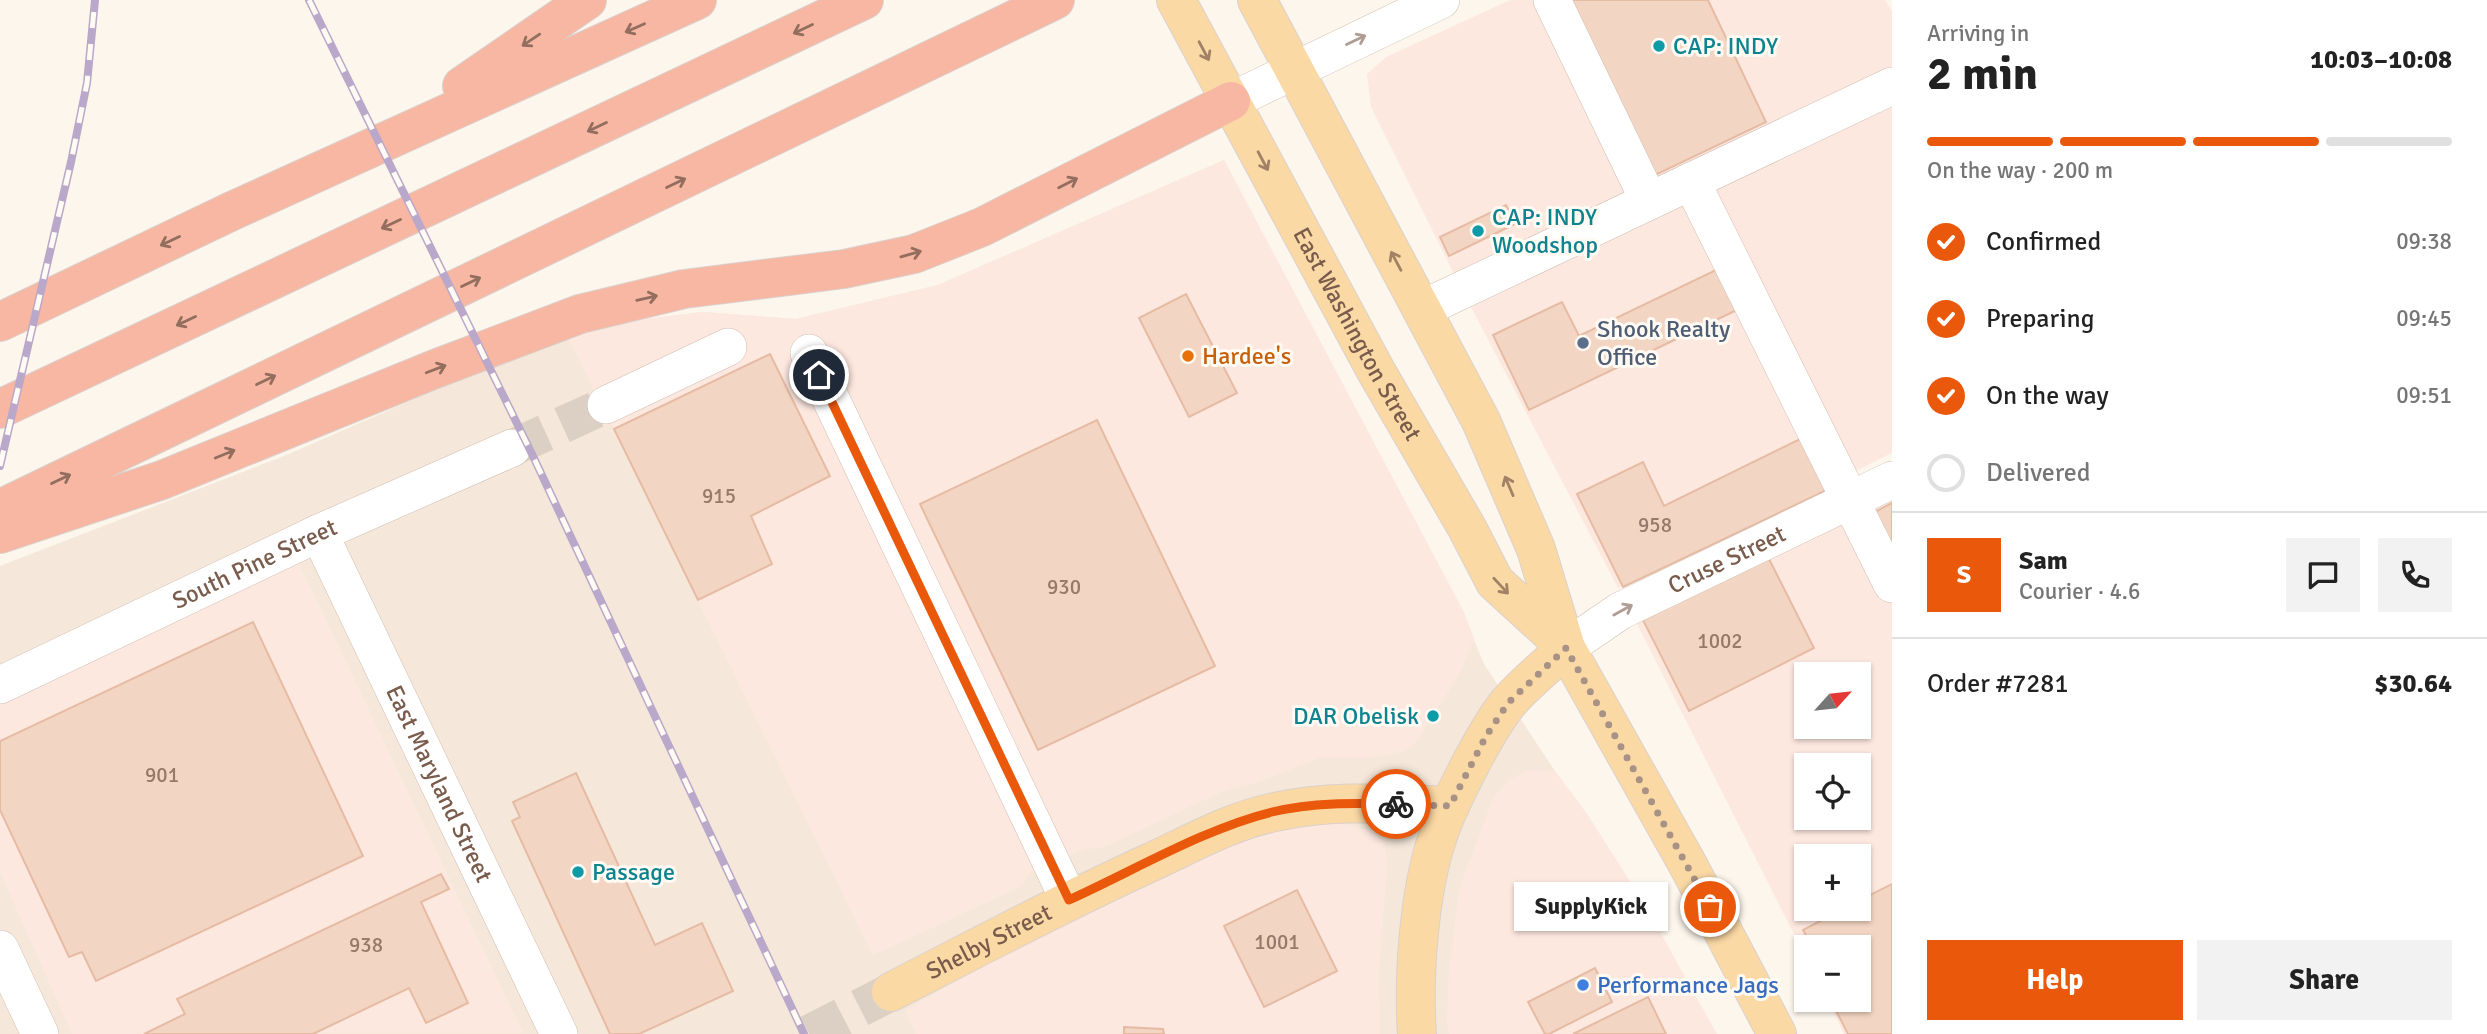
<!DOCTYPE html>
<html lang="en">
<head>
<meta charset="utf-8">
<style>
  :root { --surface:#fff; --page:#f2f2f2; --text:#222; --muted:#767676; --line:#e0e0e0; --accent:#ea580c }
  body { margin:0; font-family:Signika,sans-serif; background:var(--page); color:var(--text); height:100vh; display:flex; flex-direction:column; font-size:26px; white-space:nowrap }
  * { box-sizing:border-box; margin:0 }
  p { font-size:23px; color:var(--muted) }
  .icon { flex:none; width:38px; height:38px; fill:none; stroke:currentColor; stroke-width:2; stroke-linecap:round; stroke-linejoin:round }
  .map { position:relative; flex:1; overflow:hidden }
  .side { display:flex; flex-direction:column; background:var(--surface); width:595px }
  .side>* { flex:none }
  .needle { width:46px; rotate:63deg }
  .controls { position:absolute; left:1794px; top:662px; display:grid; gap:14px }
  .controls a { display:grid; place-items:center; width:77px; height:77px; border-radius:0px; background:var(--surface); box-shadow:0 2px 5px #0004; font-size:35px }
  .pin { position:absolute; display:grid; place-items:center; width:60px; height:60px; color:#fff; margin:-30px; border:4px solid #fff; border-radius:50%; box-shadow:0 2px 7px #0007 }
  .courier { position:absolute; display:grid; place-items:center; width:70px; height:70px; margin:-35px; border:5px solid #ea580c; border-radius:50%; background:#fff; color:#222; box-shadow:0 2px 9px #0007 }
  .bubble { position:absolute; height:49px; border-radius:0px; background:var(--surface); box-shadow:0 2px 5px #0004; font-size:23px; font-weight:800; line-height:49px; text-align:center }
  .overview em { font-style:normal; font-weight:800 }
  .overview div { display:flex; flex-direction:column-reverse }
  .overview { display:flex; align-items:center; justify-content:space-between; height:119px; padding:0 35px }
  h1 { font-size:46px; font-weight:800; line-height:52px }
  .bar { display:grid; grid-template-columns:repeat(4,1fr); gap:10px 7px; align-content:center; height:84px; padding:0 35px }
  .bar i { height:9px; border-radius:5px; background:var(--line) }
  .bar .selected { background:var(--accent) }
  .bar p { grid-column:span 4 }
  .line { display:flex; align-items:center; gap:18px; padding:0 35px; border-top:2px solid var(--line) }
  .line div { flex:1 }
  .round { display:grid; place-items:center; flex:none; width:74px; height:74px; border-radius:0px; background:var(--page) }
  ol { padding:0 35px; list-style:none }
  li { display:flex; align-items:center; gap:21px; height:77px }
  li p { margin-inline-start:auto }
  li .icon { padding:7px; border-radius:50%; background:var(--accent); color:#fff; stroke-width:4 }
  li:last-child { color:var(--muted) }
  li i { width:38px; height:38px; border:4px solid var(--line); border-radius:50% }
  .primary-button { display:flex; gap:14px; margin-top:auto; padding:14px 35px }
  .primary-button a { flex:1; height:80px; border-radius:0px; background:var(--accent); color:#fff; font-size:28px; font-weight:800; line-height:80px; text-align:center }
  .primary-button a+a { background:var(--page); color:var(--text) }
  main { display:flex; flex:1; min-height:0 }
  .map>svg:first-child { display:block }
  .residential { fill:#f5e8da }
  .commercial { fill:#fde8e0; fill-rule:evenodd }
  .building { fill:#f3d5c3; stroke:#e6bba3; stroke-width:2 }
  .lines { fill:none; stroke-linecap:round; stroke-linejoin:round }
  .minor-tunnel { stroke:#dcd0c4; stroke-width:37; stroke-dasharray:37 18; stroke-linecap:butt }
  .major-tunnel { stroke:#dcd0c4; stroke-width:38; stroke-dasharray:38 19; stroke-linecap:butt }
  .minor-casing { stroke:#d1beb0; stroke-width:38 }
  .major-casing { stroke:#dad1cd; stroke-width:40 }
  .highway-casing { stroke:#dad1cd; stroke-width:40 }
  .minor { stroke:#fff; stroke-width:37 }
  .major { stroke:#fbd9a5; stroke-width:38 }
  .highway { stroke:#f7b7a3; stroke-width:38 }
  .rail-casing { stroke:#b9a8c9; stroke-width:8 }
  .rail { stroke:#fffaf3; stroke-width:5; stroke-dasharray:16; stroke-linecap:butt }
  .oneway { stroke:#936e5e }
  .oneway2 { stroke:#af9d94 }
  .oneway3 { stroke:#a18267 }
  .done { stroke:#a89285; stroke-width:7; stroke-dasharray:0 12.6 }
  .route { stroke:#ea580c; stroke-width:9 }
  .culture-dot { fill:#0f9aa8; stroke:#fffaf3; stroke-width:2.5 }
  .service-dot { fill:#5c6f8a; stroke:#fffaf3; stroke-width:2.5 }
  .food-dot { fill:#e8710a; stroke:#fffaf3; stroke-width:2.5 }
  .shop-dot { fill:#3f7fe0; stroke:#fffaf3; stroke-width:2.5 }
  .labels { text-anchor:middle; stroke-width:6; stroke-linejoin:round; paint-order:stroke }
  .number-label { font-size:21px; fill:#987a6a }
  .culture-label { font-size:24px; fill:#0d838f; stroke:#fffaf3; text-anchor:start }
  .service-label { font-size:24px; fill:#4e5e75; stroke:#fffaf3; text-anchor:start }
  .street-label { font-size:24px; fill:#7a5c4d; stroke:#fffaf3 }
  .food-label { font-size:24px; fill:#c56008; stroke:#fffaf3; text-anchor:start }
  .shop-label { font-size:24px; fill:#366cbe; stroke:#fffaf3; text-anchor:start }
</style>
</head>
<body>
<main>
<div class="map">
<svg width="1892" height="1034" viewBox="0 0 1892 1034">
  <rect width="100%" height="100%" fill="#fdf6ec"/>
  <path class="residential" d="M1224,160L1458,602L1484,664L1555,771L1587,814L1645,905L1716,1034H0V566L284,456L579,327L703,312L796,319L938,285Z"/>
  <path class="commercial" d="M1510,0H1885L1892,11V453L1618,588L1462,290L1371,107L1367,74L1386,57Z
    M1224,160L1464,612L1474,638L1461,671L1419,738L1406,751L1367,758H1319L1264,780L1221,792L1102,848L1085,849L1031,872L1020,887L873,955L566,333L579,327L703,312L796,319L938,285Z
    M1892,497V1034H1844L1827,999H1858V947H1806V958L1634,618ZM1806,674H1858V726H1806ZM1806,765H1858V817H1806ZM1806,856H1858V908H1806Z
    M298,561L523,1033L72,1034L0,872V699Z
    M1531,770L1555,771L1587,814L1645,905L1717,1034H1449L1447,1022L1449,969L1459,890L1493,798L1510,779Z
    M1336,822L1369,831L1384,841L1387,866L1379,972L1380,1034H916L905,1011L1051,927L1179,865L1284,825Z"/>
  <path class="building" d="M1567,0H1708L1766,122L1651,177Z
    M1506,205L1515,224L1449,256L1440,237Z
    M1718,269L1741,308L1529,410L1493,335L1562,302L1579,336Z
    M1186,294L1237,393L1189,417L1139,318Z
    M770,354L830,476L751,516L772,564L698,600L614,429Z
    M1097,420L1215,666L1038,750L920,504Z
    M1804,437L1831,488L1623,587L1577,494L1643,462L1664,506Z
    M1892,503V561L1869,515Z
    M1768,557L1814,648L1689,711L1643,620Z
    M253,622L363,856L96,981L82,952L69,957L0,810V741Z
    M576,773L655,945L702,923L733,991L639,1034H610L512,821L520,817L513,802Z
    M441,874L449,889L421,902L468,1003L426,1023L409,988L313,1034H144L185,1014L177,999Z
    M1892,884V1034H1848L1830,999H1858V947H1812L1803,930L1845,908H1858V901Z
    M1297,890L1337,971L1264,1007L1224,926Z
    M1595,968L1612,1002L1549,1034H1545L1528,1002Z
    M1648,997L1666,1034H1573Z
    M1124,1027L1163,1029L1164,1034H1124Z"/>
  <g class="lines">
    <path class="minor-tunnel" d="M512,448L606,405"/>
    <path class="major-tunnel" d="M809,1034L891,992"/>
    <g class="minor-casing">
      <g id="minor">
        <path d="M1552,0L1649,201"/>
        <path d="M1231,101L1441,0"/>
        <path d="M1691,181L1892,584"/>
        <path d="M1422,309L1892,86"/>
        <path d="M809,353L1069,900"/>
        <path d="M606,405L728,347"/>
        <path id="s1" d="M319,533L559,1034"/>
        <path id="s2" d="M1566,648L1620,611L1892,480"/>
        <path id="s3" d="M0,685L319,533L512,448"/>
        <path d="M0,949L40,1034"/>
      </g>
    </g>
    <g class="major-casing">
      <g id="major">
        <path id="s4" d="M1176,0L1376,371L1467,528L1495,582L1565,646"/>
        <path d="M1257,0L1481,421L1536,549L1566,648L1688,865L1777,1034"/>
        <path id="s5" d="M891,992C976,948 1060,904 1147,864C1189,845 1230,821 1275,812C1333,799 1391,804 1450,806"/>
        <path d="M1417,1034C1413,977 1419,893 1437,839C1445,812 1459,787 1472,761C1483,741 1494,720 1508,703C1525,683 1547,666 1566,648"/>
      </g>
    </g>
    <g class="highway-casing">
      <path id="highway" d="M462,86L587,0
        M0,322L232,211L697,0
        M0,409L864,0
        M0,509L1055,0
        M0,534L162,480L435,369L580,314L684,289L844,269L914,254L982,227L1231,101"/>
    </g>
    <use href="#minor" class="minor"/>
    <use href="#major" class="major"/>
    <use href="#highway" class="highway"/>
    <g class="rail-casing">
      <path id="rail" d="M309,0L532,454L804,1034
        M0,466L71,162L87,83L95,0"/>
    </g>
    <use href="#rail" class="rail"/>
  </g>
  <defs><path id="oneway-shaft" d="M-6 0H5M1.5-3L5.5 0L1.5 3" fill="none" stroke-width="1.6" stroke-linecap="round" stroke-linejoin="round" transform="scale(1.75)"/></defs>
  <g class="oneway">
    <use href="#oneway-shaft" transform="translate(635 28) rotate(156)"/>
    <use href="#oneway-shaft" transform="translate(803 29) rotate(155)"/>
    <use href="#oneway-shaft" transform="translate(531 40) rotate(146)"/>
    <use href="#oneway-shaft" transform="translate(597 127) rotate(155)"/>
    <use href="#oneway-shaft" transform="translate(676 183) rotate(-26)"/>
    <use href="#oneway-shaft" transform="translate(1068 183) rotate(-27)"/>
    <use href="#oneway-shaft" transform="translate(391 224) rotate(155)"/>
    <use href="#oneway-shaft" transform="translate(170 241) rotate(155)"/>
    <use href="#oneway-shaft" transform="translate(911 254) rotate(-16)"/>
    <use href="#oneway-shaft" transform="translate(471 282) rotate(-26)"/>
    <use href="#oneway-shaft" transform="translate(647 298) rotate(-13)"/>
    <use href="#oneway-shaft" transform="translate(186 321) rotate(155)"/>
    <use href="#oneway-shaft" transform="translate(436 369) rotate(-21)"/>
    <use href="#oneway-shaft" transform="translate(266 380) rotate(-26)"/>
    <use href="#oneway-shaft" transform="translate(225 454) rotate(-22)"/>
    <use href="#oneway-shaft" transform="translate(61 479) rotate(-26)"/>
  </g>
  <g class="oneway2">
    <use href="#oneway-shaft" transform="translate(1356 40) rotate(-25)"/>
    <use href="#oneway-shaft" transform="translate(1623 610) rotate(-29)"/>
  </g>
  <g class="oneway3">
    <use href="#oneway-shaft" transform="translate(1204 51) rotate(62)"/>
    <use href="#oneway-shaft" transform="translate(1263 161) rotate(62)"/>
    <use href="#oneway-shaft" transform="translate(1396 261) rotate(-118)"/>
    <use href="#oneway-shaft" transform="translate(1509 486) rotate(-113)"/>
    <use href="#oneway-shaft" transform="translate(1501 586) rotate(47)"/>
  </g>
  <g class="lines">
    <path class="done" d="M1396,804L1450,806L1486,736L1508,703L1566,648L1710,907"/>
    <path class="route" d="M819,375L1069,900C1133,871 1206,828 1272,812C1313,802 1354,803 1396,804"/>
  </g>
  <g class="culture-dot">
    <circle cx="1659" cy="46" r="7"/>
    <circle cx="1478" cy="231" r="7"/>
    <circle cx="1433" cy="716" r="7"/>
    <circle cx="578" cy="872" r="7"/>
  </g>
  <circle class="service-dot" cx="1583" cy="343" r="7"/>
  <circle class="food-dot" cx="1188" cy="356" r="7"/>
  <circle class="shop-dot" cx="1583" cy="985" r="7"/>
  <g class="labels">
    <g class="number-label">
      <text x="719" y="503">915</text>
      <text x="1655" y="532">958</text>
      <text x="1064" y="594">930</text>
      <text x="1720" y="648">1002</text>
      <text x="162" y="782">901</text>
      <text x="1277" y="949">1001</text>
      <text x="366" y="952">938</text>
    </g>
    <g class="culture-label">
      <text x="1673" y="54">CAP: INDY</text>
      <text x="1492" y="225">CAP: INDY<tspan x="1492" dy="28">Woodshop</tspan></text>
      <text x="1419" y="724" text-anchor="end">DAR Obelisk</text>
      <text x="592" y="880">Passage</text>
    </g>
    <g class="service-label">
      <text x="1597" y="337">Shook Realty<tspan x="1597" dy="28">Office</tspan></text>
    </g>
    <g class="street-label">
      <text dy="8" stroke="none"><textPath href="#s4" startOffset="380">East Washington Street</textPath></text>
      <text dy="8" stroke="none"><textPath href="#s2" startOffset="184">Cruse Street</textPath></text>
      <text dy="8" stroke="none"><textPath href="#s3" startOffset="282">South Pine Street</textPath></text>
      <text dy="8" stroke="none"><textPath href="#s1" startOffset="278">East Maryland Street</textPath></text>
      <text dy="8" stroke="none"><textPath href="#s5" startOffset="110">Shelby Street</textPath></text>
    </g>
    <g class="food-label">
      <text x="1202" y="364">Hardee's</text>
    </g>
    <g class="shop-label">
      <text x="1597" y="993">Performance Jags</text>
    </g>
  </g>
</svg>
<div class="controls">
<a><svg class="needle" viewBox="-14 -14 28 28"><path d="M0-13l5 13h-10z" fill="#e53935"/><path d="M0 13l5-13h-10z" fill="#767676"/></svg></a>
<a><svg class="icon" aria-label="locate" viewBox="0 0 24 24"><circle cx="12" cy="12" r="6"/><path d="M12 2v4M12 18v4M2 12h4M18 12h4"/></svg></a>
<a>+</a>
<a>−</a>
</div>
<div class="pin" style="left:1710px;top:907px;background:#ea580c"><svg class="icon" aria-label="bag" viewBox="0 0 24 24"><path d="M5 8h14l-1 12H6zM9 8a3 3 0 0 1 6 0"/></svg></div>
<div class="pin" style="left:819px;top:375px;background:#1f2937"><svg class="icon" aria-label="home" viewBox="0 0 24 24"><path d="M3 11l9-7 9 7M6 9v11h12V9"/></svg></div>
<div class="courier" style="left:1396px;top:804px"><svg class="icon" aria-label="bike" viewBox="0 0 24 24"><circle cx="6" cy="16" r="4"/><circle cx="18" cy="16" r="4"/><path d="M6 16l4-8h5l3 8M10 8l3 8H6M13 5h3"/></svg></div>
<div class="bubble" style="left:1514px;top:882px;width:154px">SupplyKick</div>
</div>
<section class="side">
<div class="overview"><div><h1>2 min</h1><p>Arriving in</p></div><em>10:03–10:08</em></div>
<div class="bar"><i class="selected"></i><i class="selected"></i><i class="selected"></i><i></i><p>On the way · 200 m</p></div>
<ol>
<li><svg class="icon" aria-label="check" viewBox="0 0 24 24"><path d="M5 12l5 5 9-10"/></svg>Confirmed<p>09:38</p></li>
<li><svg class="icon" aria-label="check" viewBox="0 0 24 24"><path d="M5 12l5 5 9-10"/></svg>Preparing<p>09:45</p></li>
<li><svg class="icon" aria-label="check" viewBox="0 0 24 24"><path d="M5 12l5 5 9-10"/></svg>On the way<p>09:51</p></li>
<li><i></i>Delivered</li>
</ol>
<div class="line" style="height:126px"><b class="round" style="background:var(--accent);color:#fff">S</b><div><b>Sam</b><p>Courier · 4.6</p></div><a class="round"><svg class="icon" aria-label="chat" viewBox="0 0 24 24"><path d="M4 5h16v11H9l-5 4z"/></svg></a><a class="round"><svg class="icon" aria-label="phone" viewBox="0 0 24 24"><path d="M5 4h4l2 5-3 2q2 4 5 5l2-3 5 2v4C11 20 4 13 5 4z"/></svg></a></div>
<div class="line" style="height:91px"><div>Order #7281</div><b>$30.64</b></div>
<div class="primary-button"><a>Help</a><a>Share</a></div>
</section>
</main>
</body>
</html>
